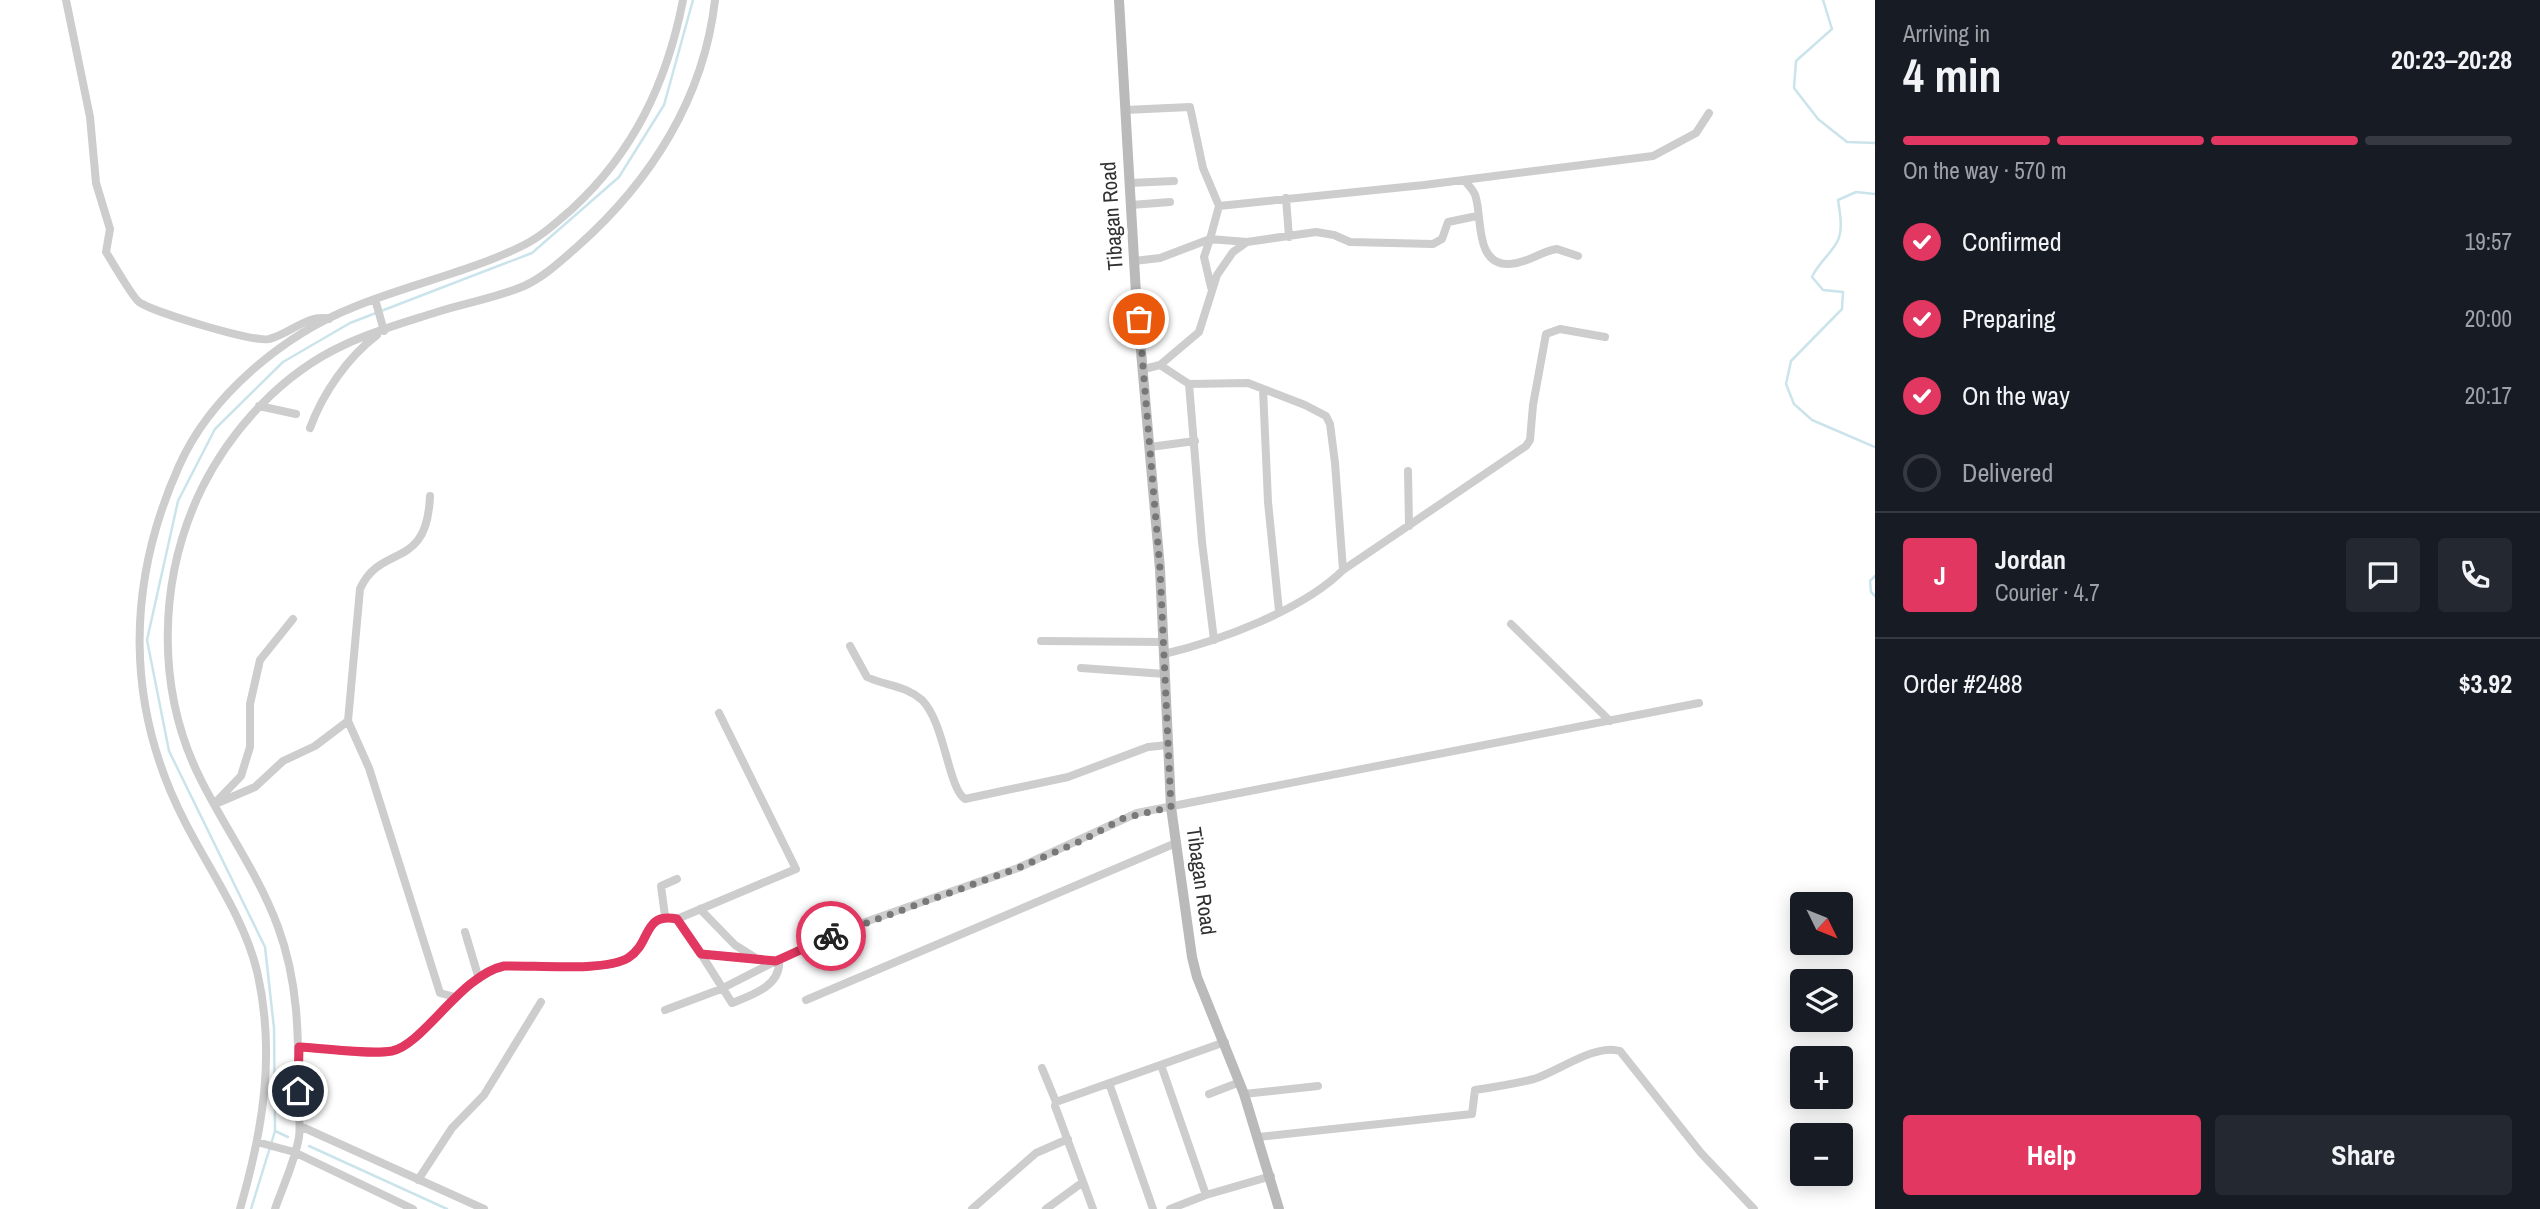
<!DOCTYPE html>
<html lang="en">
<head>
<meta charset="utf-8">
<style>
  :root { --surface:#171b24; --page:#242831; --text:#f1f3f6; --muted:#9ea1a6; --line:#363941; --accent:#e13760 }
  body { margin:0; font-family:"Archivo Narrow",sans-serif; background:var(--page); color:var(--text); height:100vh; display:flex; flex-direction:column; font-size:26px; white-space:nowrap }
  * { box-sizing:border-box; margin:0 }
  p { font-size:23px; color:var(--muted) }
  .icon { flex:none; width:38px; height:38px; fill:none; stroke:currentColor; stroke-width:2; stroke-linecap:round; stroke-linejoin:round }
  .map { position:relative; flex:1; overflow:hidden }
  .side { display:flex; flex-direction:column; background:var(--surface); width:665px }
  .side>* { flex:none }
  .needle { width:46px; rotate:133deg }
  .controls { position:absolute; left:1790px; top:892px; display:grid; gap:14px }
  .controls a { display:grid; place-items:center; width:63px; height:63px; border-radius:7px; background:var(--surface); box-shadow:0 4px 18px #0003; font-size:35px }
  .pin { position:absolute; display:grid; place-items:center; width:60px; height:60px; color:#fff; margin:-30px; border:4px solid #fff; border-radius:50%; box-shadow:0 2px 7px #0007 }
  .courier { position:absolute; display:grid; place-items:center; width:70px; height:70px; margin:-35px; border:5px solid #e13760; border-radius:50%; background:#fff; color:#222; box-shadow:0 2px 9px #0007 }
  .head em { font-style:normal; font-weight:700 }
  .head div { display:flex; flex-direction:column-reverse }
  .head { display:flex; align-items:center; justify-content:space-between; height:119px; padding:0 28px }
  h1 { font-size:46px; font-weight:700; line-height:52px }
  .bar { display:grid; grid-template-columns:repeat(4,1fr); gap:10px 7px; align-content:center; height:84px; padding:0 28px }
  .bar i { height:9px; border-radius:5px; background:var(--line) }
  .bar .on { background:var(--accent) }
  .bar p { grid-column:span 4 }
  .line { display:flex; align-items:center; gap:18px; padding:0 28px; border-top:2px solid var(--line) }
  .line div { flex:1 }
  .round { display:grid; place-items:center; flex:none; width:74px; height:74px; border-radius:7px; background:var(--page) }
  ol { padding:0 28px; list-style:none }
  li { display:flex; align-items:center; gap:21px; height:77px }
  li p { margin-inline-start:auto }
  li .icon { padding:7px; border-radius:50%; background:var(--accent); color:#fff; stroke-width:4 }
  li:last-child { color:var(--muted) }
  li i { width:38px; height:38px; border:4px solid var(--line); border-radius:50% }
  .button { display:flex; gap:14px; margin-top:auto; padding:14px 28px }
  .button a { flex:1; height:80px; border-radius:7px; background:var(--accent); color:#fff; font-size:28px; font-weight:700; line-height:80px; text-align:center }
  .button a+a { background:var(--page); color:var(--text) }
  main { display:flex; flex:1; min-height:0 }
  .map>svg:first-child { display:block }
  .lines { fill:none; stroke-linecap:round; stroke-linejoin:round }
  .stream { stroke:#cbe4eb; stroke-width:2.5 }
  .street { stroke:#cdcdcd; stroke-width:8 }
  .secondary { stroke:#bababa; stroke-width:10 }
  .done { stroke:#787878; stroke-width:7; stroke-dasharray:0 12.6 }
  .route { stroke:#e13760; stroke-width:9 }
  .labels { text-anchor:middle; stroke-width:7; stroke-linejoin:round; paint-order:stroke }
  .street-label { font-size:21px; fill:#303030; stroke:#fff }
</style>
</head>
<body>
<main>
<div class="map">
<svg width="1875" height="1209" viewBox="0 0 1875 1209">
  <rect width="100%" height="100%" fill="#fff"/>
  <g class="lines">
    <path class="stream" d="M1823,0L1832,29L1796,61L1794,88L1818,119L1847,142L1875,143
      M1875,194L1856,192L1838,200C1840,213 1843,228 1838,240C1833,252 1818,263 1812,277L1823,290L1843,292L1842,309L1791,361L1786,384L1794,404L1812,420L1875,447
      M1875,576L1870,581L1871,592L1875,596
      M275,1131L288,1137
      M309,1146L447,1209
      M251,1209L275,1131L274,1028L265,947L169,751L147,640L178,501L215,429L283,362L350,323L532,253L619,177L664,105L693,0"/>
    <path class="street" d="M66,0L90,117L96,183L110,229L106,252C111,260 133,298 139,302C153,312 255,343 269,339C289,335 308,313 329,319
      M1125,110L1190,107L1203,168L1219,206L1424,185L1653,156L1696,133L1709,113
      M1464,180C1468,185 1475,191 1476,198C1482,219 1475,266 1510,264C1529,263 1541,251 1557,249L1578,256
      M1129,183L1174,181
      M1286,198L1289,237
      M1131,205L1170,202
      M1134,261L1160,258L1210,239L1219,206
      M1211,287L1204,257L1210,239L1247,242
      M375,299L384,331
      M1160,365L1189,384L1248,383L1305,405L1326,416L1330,424L1335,463L1343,570
      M1144,369L1160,365L1199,332L1217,275L1233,252L1247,242L1316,232L1334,235L1350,242L1433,244L1442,239L1448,222L1477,216
      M1189,384L1202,542L1214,640
      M1263,389L1268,502L1279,611
      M259,406L296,414
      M310,428C323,393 347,358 377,335
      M1150,447L1195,441
      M1408,471L1409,526
      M430,496C427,572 381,542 360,589L348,721L369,768L440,993L455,997
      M1511,624L1610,721
      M1041,641L1164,642
      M850,646L867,677C886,686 905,685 922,700C945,723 948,788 965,799L1068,777L1148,747L1168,745
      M1164,654C1219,641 1303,610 1343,570L1526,446L1530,440L1533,405L1546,334L1560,329L1605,337
      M1081,668L1165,674
      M220,802L255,787L283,761L315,746L348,721
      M214,804L241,776L250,747V704L260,660L293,619
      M700,909L735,945L754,957
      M665,916L661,886L677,879
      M677,919L796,869L719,713
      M465,932L479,979
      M701,954L732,1003C753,995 782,985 779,959
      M806,1000L1176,843
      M665,1010L721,989L776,961
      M299,1047C325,1048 368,1055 392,1051C423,1045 461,975 504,966C534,965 605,972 628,958C652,943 642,912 677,919L701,954L776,961L854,926L1018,868L1137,813L1699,703
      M1161,1065L1206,1195
      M1042,1068L1056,1102
      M1109,1083L1153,1209
      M1209,1094L1240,1082
      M1244,1094L1318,1086
      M300,1126L484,1209
      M1259,1137L1472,1114L1475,1090C1495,1087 1514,1084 1534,1079C1557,1072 1596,1043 1620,1051L1701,1153L1754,1209
      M257,1142L294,1152L413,1209
      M418,1180L452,1128L484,1095L541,1002
      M240,1209C263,1130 276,1053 257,971C244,918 210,871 185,822C125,706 126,584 179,466C210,396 283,335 354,307C410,284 470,272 524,245C542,236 557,222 572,209C634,152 667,82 683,0
      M275,1209C283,1186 295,1161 299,1137C301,1123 298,1107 298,1092C299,1035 298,981 278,927C259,875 226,830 201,780C155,689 158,578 202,488C232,428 283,373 344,345C373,331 406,322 437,312C465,303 496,298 524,286C544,277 562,260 578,246C651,181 704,98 715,0
      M972,1209L1036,1153L1068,1139
      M1046,1209L1083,1182
      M1093,1209L1055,1106L1056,1102L1225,1042
      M1170,1209L1206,1195L1271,1176"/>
    <path class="secondary" d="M1119,0L1136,294L1160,569L1171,807L1192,957L1197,977L1244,1094L1279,1209"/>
  </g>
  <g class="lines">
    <path class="done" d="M831,936L1018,868L1083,840L1124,818L1171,807L1160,569L1139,319"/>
    <path class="route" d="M298,1091L299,1047C325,1048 368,1055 392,1051C423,1045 461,975 504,966C534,965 605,972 628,958C652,943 642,912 677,919L701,954L776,961L831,936"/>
  </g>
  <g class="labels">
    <g class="street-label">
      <text transform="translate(1112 216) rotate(-94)" y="7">Tibagan Road</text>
      <text transform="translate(1201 881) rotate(82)" y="7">Tibagan Road</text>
    </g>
  </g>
</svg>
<div class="controls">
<a><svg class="needle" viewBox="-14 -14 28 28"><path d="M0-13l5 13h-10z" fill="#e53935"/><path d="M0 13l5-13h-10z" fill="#9ea1a6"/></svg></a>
<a><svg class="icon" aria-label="layers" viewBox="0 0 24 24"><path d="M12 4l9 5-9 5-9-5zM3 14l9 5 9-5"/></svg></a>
<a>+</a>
<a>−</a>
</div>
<div class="pin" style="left:1139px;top:319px;background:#ea580c"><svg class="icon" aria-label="bag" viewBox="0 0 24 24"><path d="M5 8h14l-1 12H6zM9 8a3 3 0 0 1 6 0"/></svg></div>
<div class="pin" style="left:298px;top:1091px;background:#1f2937"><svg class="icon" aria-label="home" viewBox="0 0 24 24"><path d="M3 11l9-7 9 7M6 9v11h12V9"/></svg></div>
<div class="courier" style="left:831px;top:936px"><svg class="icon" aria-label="bike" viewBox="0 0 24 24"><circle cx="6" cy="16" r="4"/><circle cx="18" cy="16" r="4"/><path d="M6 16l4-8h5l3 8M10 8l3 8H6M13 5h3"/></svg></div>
</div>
<section class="side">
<div class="head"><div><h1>4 min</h1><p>Arriving in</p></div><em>20:23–20:28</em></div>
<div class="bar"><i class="on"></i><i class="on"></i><i class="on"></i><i></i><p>On the way · 570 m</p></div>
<ol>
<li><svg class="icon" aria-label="check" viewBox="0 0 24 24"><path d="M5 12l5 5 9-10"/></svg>Confirmed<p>19:57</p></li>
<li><svg class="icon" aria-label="check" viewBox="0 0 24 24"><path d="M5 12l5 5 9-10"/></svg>Preparing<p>20:00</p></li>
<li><svg class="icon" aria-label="check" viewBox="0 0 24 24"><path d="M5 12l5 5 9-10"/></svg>On the way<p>20:17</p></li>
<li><i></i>Delivered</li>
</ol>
<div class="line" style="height:126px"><b class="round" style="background:var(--accent);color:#fff">J</b><div><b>Jordan</b><p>Courier · 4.7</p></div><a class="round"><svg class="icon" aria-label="chat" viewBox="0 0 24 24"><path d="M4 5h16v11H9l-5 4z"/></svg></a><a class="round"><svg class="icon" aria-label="phone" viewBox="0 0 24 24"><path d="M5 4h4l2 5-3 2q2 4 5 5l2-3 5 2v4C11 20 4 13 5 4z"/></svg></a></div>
<div class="line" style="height:91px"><div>Order #2488</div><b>$3.92</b></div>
<div class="button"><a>Help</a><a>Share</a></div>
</section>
</main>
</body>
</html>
